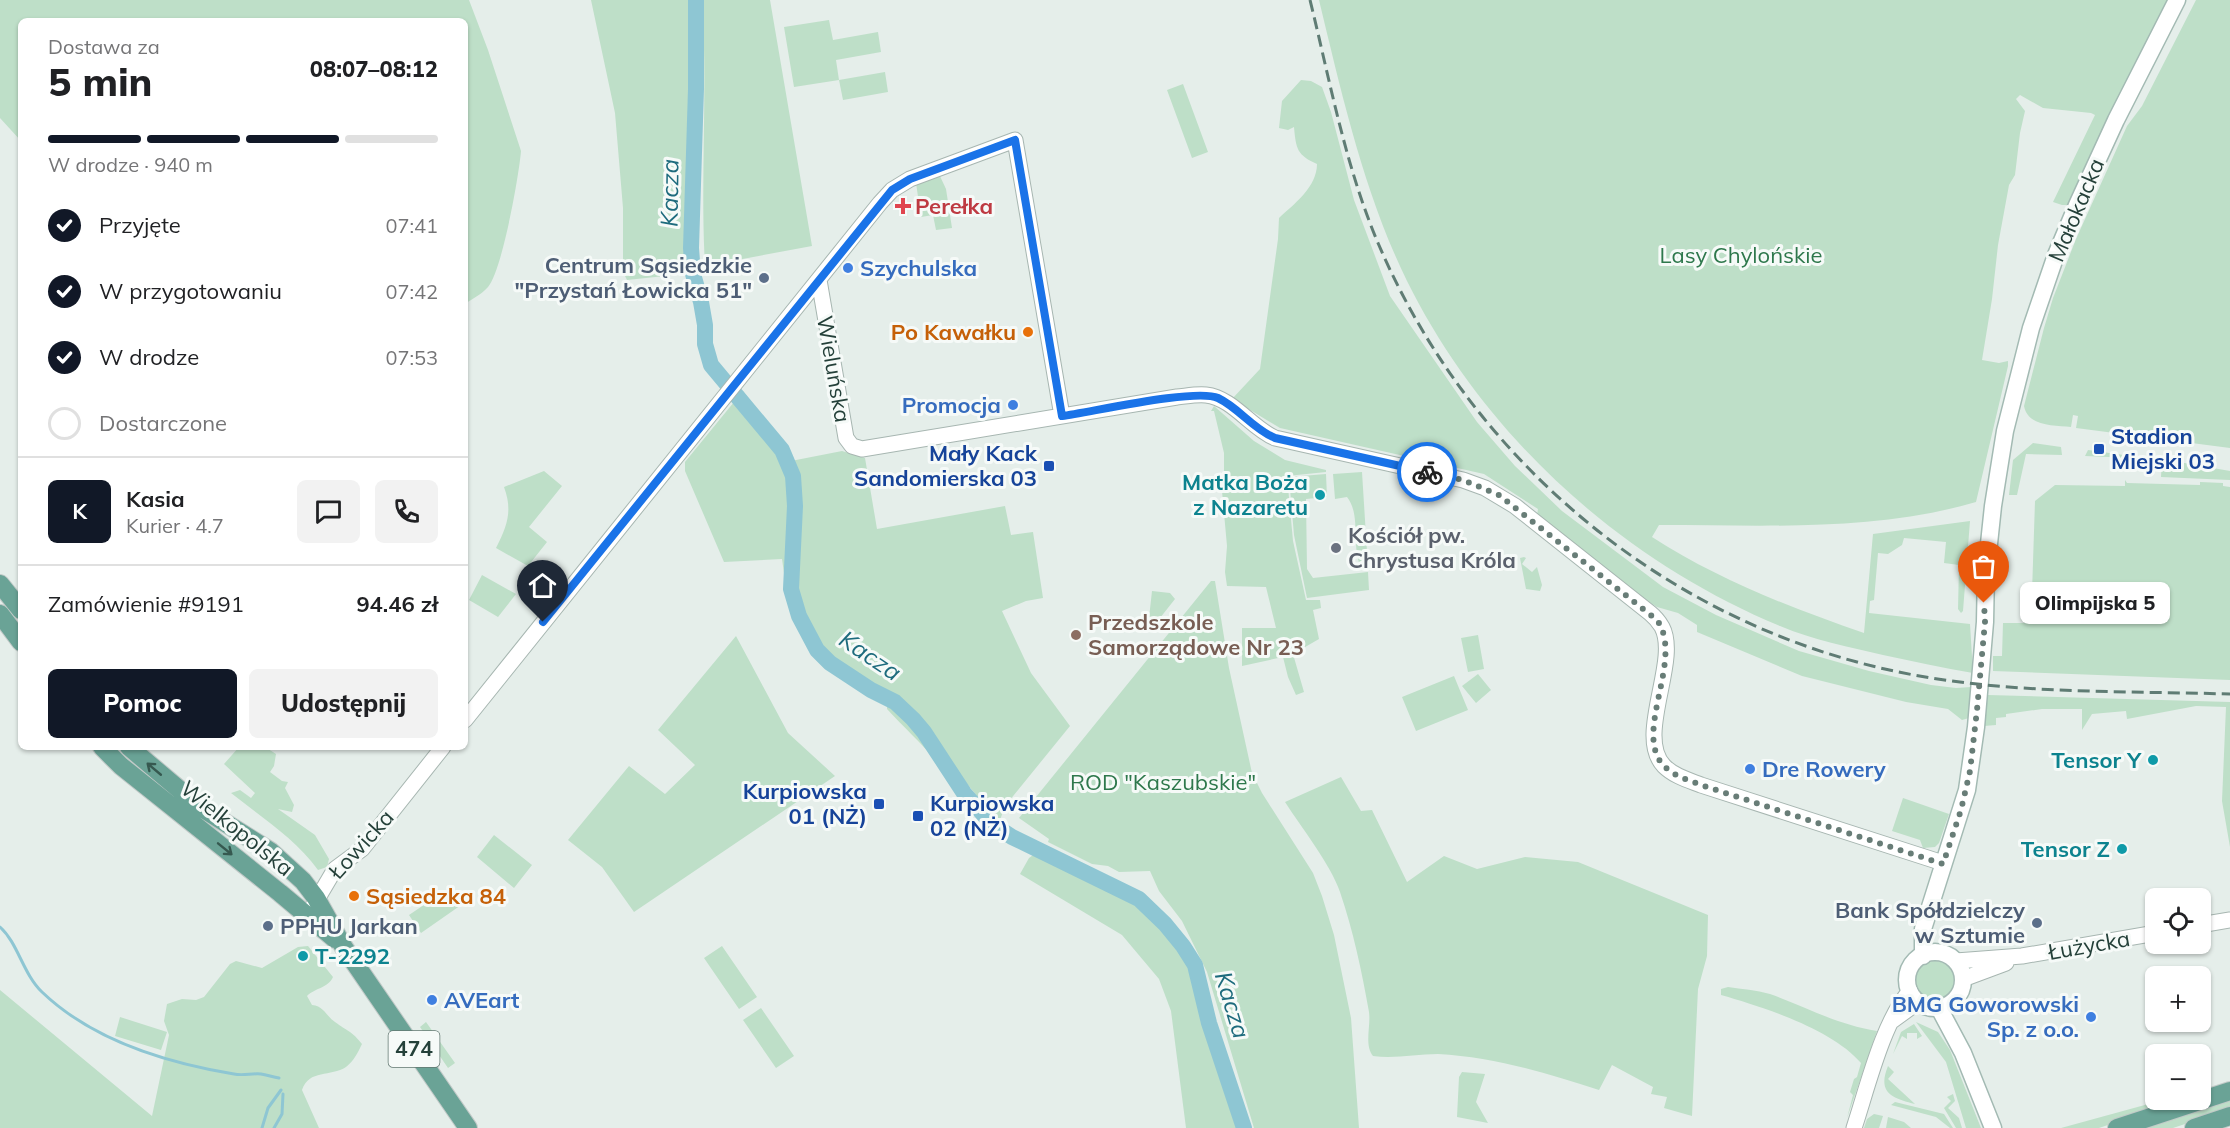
<!DOCTYPE html>
<html lang="pl">
<head>
<meta charset="utf-8">
<style>
  :root { --surface:#fff; --page:#f2f2f2; --text:#202124; --muted:#757577; --line:#e0e0e0; --accent:#111827 }
  body { margin:0; font-family:Mulish,sans-serif; background:var(--page); color:var(--text); height:100vh; display:flex; flex-direction:column; font-size:22px; white-space:nowrap }
  * { box-sizing:border-box; margin:0 }
  p { font-size:20px; color:var(--muted) }
  .icon { flex:none; width:33px; height:33px; fill:none; stroke:currentColor; stroke-width:2; stroke-linecap:round; stroke-linejoin:round }
  .map { position:relative; flex:1; overflow:hidden }
  .side { position:absolute; left:18px; top:18px; width:450px; height:732px; display:flex; flex-direction:column; background:var(--surface); border-radius:9px; box-shadow:0 2px 4px #0004 }
  .side>* { flex:none }
  .controls { position:absolute; left:2145px; top:888px; display:grid; gap:12px }
  .controls a { display:grid; place-items:center; width:66px; height:66px; border-radius:9px; background:var(--surface); box-shadow:0 2px 4px #0004; font-size:30px }
  .pin { position:absolute; display:grid; place-items:center; width:51px; height:51px; color:#fff; margin:-62px -26px; border-radius:50% 50% 50% 0; rotate:-45deg; box-shadow:0 0 6px #0007 }
  .pin .icon { rotate:45deg }
  .courier { position:absolute; display:grid; place-items:center; width:60px; height:60px; margin:-30px; border:4px solid #1a73e8; border-radius:50%; background:#fff; color:#222; box-shadow:0 2px 8px #0007 }
  .bubble { position:absolute; height:42px; border-radius:9px; background:var(--surface); box-shadow:0 2px 4px #0004; font-size:20px; font-weight:800; line-height:42px; text-align:center }
  .overview em { font-style:normal; font-weight:800 }
  .overview div { display:flex; flex-direction:column-reverse }
  .overview { display:flex; align-items:center; justify-content:space-between; height:102px; padding:0 30px }
  h1 { font-size:39px; font-weight:800; line-height:45px }
  .bar { display:grid; grid-template-columns:repeat(4,1fr); gap:9px 6px; align-content:center; height:72px; padding:0 30px }
  .bar i { height:8px; border-radius:4px; background:var(--line) }
  .bar .selected { background:var(--accent) }
  .bar p { grid-column:span 4 }
  .line { display:flex; align-items:center; gap:15px; padding:0 30px; border-top:2px solid var(--line) }
  .line div { flex:1 }
  .round { display:grid; place-items:center; flex:none; width:63px; height:63px; border-radius:9px; background:var(--page) }
  ol { padding:0 30px; list-style:none }
  li { display:flex; align-items:center; gap:18px; height:66px }
  li p { margin-inline-start:auto }
  li .icon { padding:6px; border-radius:50%; background:var(--accent); color:#fff; stroke-width:4 }
  li:last-child { color:var(--muted) }
  li i { width:33px; height:33px; border:3px solid var(--line); border-radius:50% }
  .primary-button { display:flex; gap:12px; margin-top:auto; padding:12px 30px }
  .primary-button a { flex:1; height:69px; border-radius:9px; background:var(--accent); color:#fff; font-size:24px; font-weight:800; line-height:69px; text-align:center }
  .primary-button a+a { background:var(--page); color:var(--text) }
  .map>svg:first-child { display:block }
  .green { fill:#bedfc8 }
  .lines { fill:none; stroke-linecap:round; stroke-linejoin:round }
  .stream { stroke:#8ec6d3; stroke-width:3 }
  .river { stroke:#8ec6d3; stroke-width:16 }
  .tertiary-casing { stroke:#a7b6b1; stroke-width:17 }
  .secondary-casing { stroke:#a3bab3; stroke-width:19 }
  .primary-casing { stroke:#c2cac8; stroke-width:20 }
  .tertiary { stroke:#fff; stroke-width:15 }
  .secondary { stroke:#fff; stroke-width:16 }
  .primary { stroke:#6aa396; stroke-width:18 }
  .rail { stroke:#5f7c74; stroke-width:3; stroke-dasharray:12 6; stroke-linecap:butt }
  .oneway { stroke:#365950 }
  .done { stroke:#687d77; stroke-width:6; stroke-dasharray:0 10.8 }
  .route { stroke:#1a73e8; stroke-width:8 }
  .health-dot { fill:#e0444e; stroke:#f6faf8; stroke-width:2 }
  .shop-dot { fill:#3f7fe0; stroke:#f6faf8; stroke-width:2 }
  .service-dot { fill:#5c6f8a; stroke:#f6faf8; stroke-width:2 }
  .food-dot { fill:#e8710a; stroke:#f6faf8; stroke-width:2 }
  .transit-dot { fill:#1a4fb4; stroke:#f6faf8; stroke-width:2 }
  .culture-dot { fill:#0f9aa8; stroke:#f6faf8; stroke-width:2 }
  .worship-dot { fill:#6b7280; stroke:#f6faf8; stroke-width:2 }
  .education-dot { fill:#8d6e63; stroke:#f6faf8; stroke-width:2 }
  .labels { text-anchor:middle; stroke-width:6; stroke-linejoin:round; paint-order:stroke }
  .shield { fill:#f6faf8; stroke:#637872; stroke-width:1.5 }
  .shield-label { font-size:21px; font-weight:bold; fill:#244039 }
  .health-label { font-size:22px; font-weight:bold; fill:#be3a42; stroke:#f6faf8; text-anchor:start }
  .street-label { font-size:22px; fill:#244039; stroke:#f6faf8 }
  .park-label { font-size:22px; fill:#2e784c; stroke:#f6faf8 }
  .service-label { font-size:22px; font-weight:bold; fill:#4e5e75; stroke:#f6faf8; text-anchor:end }
  .shop-label { font-size:22px; font-weight:bold; fill:#366cbe; stroke:#f6faf8; text-anchor:start }
  .food-label { font-size:22px; font-weight:bold; fill:#c56008; stroke:#f6faf8; text-anchor:end }
  .transit-label { font-size:22px; font-weight:bold; fill:#164399; stroke:#f6faf8; text-anchor:start }
  .culture-label { font-size:22px; font-weight:bold; fill:#0d838f; stroke:#f6faf8; text-anchor:end }
  .worship-label { font-size:22px; font-weight:bold; fill:#5b616d; stroke:#f6faf8; text-anchor:start }
  .education-label { font-size:22px; font-weight:bold; fill:#785e54; stroke:#f6faf8; text-anchor:start }
  .water-label { font-size:24px; font-style:italic; fill:#1d6b7d; stroke:#f6faf8 }
</style>
</head>
<body>
<div class="map">
<svg width="2230" height="1128" viewBox="0 0 2230 1128">
  <rect width="100%" height="100%" fill="#e5eeea"/>
  <path class="green" d="M0,0H469L488,50L521,151C519,176 502,271 488,287C482,294 472,299 465,304V21H21V141L0,118Z
    M591,0H691L693,57L684,274L627,280L623,272V208L615,113Z
    M702,0H770L812,246L705,266C700,178 708,89 702,0Z
    M1319,0H2168L2069,205H2062L2053,202L2095,115L2091,113L2043,108L2020,95L2016,99L2025,111L2020,133L2015,175L2009,185L1998,245L1992,299L1982,360L1999,363L2008,361V366L1976,502C1874,532 1764,525 1659,525L1652,537C1717,579 1791,608 1864,633L1873,534L1970,521L1963,611L1961,613L1958,609L1959,565L1944,563L1946,542L1904,538L1902,545L1888,554L1878,553L1874,600L1870,601L1869,613L1970,624L1973,673C1943,668 1913,661 1883,655C1849,647 1813,640 1780,626C1621,560 1484,436 1407,281C1364,193 1342,95 1319,0Z
    M2196,0H2230V448L2076,428L2078,416L2073,415L2071,427C2054,425 2028,427 2024,406L2044,328L2053,298L2076,239L2127,126L2142,106Z
    M829,20L833,40L878,32L881,52L836,60L839,80L885,72L888,92L843,100L839,80L794,87L784,27Z
    M1301,80L1311,81L1322,87L1331,112L1354,200L1390,296L1477,422L1515,466L1562,511L1663,587L1716,615L1799,651L1869,671L1931,685L1956,688L1971,687L1969,718L1962,720L1948,709L1906,702L1802,676L1697,632V625L1678,613L1657,607L1646,600L1537,515L1538,509L1484,474L1280,428L1232,399L1260,369L1278,239L1279,218C1294,204 1317,187 1317,164C1297,155 1296,149 1294,127L1288,130L1279,128L1282,101Z
    M1183,84L1208,152L1192,158L1167,90Z
    M939,174L946,189L952,228L936,230L933,215L921,217L916,183Z
    M743,391L785,448L791,461L842,451L865,458L877,529L1005,506L1011,535L1033,532L1043,598L1026,601L1002,611L1031,673L1070,726L1005,806L1000,820L987,808L940,751L936,761C921,742 903,727 887,709V705L828,670L814,657L789,608L782,559L724,562L685,471V462Z
    M1214,406L1254,441L1285,460L1326,470V472L1287,476L1293,541L1306,600H1320L1321,608L1313,610L1319,639L1293,654L1304,692L1296,695L1288,677L1283,657L1242,666V628H1276L1266,587L1227,586L1225,572L1227,546L1221,480L1224,478V453L1214,411H1211Z
    M2033,443L2061,447L2062,455L2026,454L2017,495H2009L2013,460Z
    M2088,450L2131,456V458L2085,456Z
    M2162,459L2230,471V480L2161,477Z
    M544,471L562,486L529,527L547,542L528,566L496,548C507,526 513,511 504,487Z
    M1362,472L1368,568L1362,569C1350,547 1362,516 1347,497L1335,499L1333,474Z
    M1326,474L1327,497L1306,499L1307,569L1313,578L1368,572L1369,590L1307,598L1294,535L1289,477Z
    M2125,480L2127,483L2200,485V482L2223,483V486L2230,487V680L1993,671V656H2002L2003,623H2031L2035,501L2055,485L2125,486Z
    M1524,557L1526,558L1522,564L1532,572L1537,567L1542,585L1540,591L1526,589L1520,558Z
    M482,575L516,594L498,617L469,600Z
    M1211,581H1215L1229,668L1252,773L1262,793L1313,873L1322,896L1334,935L1351,1018L1359,1128H1254L1207,972L1182,921L1159,891L1150,871L1119,872L1108,866L1092,864L1048,842L1049,839L1019,818Z
    M1152,591L1170,593L1175,599L1160,618H1149Z
    M1478,635L1484,669L1468,672L1461,638Z
    M736,636L788,733L835,776L634,912L602,867L568,840L629,766L665,794L695,765L658,730Z
    M1478,674L1491,690L1476,703L1462,686Z
    M1454,676L1468,710L1416,731L1402,697Z
    M1988,695L2230,702V847L2222,801L2226,707L2196,706L2127,719L2126,711L2092,714L2082,730V709H2042L2006,714V717L1996,718V725L1984,726Z
    M239,747H265L276,754L274,766L270,772L282,781L288,782L285,788L294,805L292,812L278,809L315,835L329,859L327,867L318,870C296,839 261,817 231,793L240,790L251,798L255,793L224,764Z
    M1341,777L1361,811L1372,810L1407,882L1444,856L1477,869L1525,857L1578,862L1708,915L1707,956L1698,989L1692,1116L1664,1108L1667,1097L1651,1094L1653,1087L1612,1065L1599,1090C1546,1073 1494,1057 1438,1054C1416,1054 1394,1059 1373,1056C1364,1045 1371,1026 1369,1012C1362,972 1353,930 1340,892C1331,865 1301,827 1285,802Z
    M1903,798L1949,814L1939,843L1935,847L1923,848L1920,840L1892,831Z
    M494,835L532,865L514,888L477,857Z
    M1036,853L1138,902L1172,939L1187,963L1240,1128H1186L1171,1011L1159,979L1122,935L1020,874L1029,858Z
    M452,886L464,903L421,933L409,915Z
    M308,946L333,977C328,988 315,988 307,996L312,1005C324,1006 326,1016 335,1022C347,1031 352,1031 362,1044C358,1052 354,1061 346,1067C331,1077 309,1069 302,1090L319,1128H0V990L152,1116L169,1035L164,1021L167,1004L182,999L196,1000L204,997L230,964L236,961L262,968L298,947Z
    M722,946L757,997L739,1009L704,958Z
    M1916 980a19 19 0 1 1 38 0a19 19 0 1 1-38 0Z
    M1728,987C1742,989 1756,990 1770,994C1806,1007 1838,1025 1877,1031L1847,1118L1853,1095L1850,1092L1854,1079L1857,1077L1861,1063C1832,1029 1763,1007 1721,995V989Z
    M761,1008L794,1056L776,1068L743,1020Z
    M120,1017L167,1032L161,1050L115,1036Z
    M426,1022L455,1063L448,1068L420,1027Z
    M1916,1022L1938,1032L1950,1050L1981,1128H1966L1946,1062Z
    M1914,1024L1922,1036L1917,1039V1033H1907V1039L1902,1036L1893,1054L1901,1032Z
    M1888,1066L1894,1072L1888,1079L1915,1104C1892,1098 1877,1093 1888,1066Z
    M1462,1072L1485,1074L1476,1102L1488,1123L1457,1117L1459,1077Z
    M1953,1094L1955,1101L1948,1108L1959,1118L1962,1128H1956L1944,1108L1951,1101L1947,1097Z
    M2230,1097V1109L2173,1128H2137Z
    M2163,1100H2182L2099,1128H2061Z
    M1895,1102L1944,1114L1953,1128H1950L1936,1117L1891,1105Z
    M1874,1114L1883,1116L1879,1128H1864L1867,1119Z
    M1888,1117L1904,1122L1911,1128H1886Z"/>
  <g class="lines">
    <path class="stream" d="M0,927C18,943 23,974 42,992C92,1040 167,1063 234,1074C243,1076 252,1073 261,1074C267,1075 273,1077 279,1078
      M262,1128L268,1108L281,1090
      M274,1128L282,1114L283,1094"/>
    <path class="river" d="M696,0V89L691,248L693,274L701,302L705,325V344L711,365L782,450L793,476L795,506L791,589L799,616L817,650L830,663L871,690L895,702L913,719L924,732L964,793L992,824L1012,837L1139,899L1165,924L1183,946L1195,965L1209,1023L1244,1128"/>
    <g class="tertiary-casing">
      <path id="tertiary" d="M819,280L846,438L852,446L862,449L1177,397C1187,396 1197,394 1206,395C1233,398 1251,428 1275,438L1463,480L1485,488L1515,506L1650,613C1655,617 1659,622 1662,627C1680,661 1635,736 1664,766C1674,776 1688,780 1701,785L1943,863
        M465,720L880,203L892,190L910,179L1015,140L1062,416
        M312,908L335,869L362,849L443,747
        M2200,925L2230,920
        M1956,961L2022,956L2156,933
        M1963,979L2006,963
        M1892,1021L1918,1002
        M1854,1128C1867,1089 1883,1021 1910,991"/>
    </g>
    <g class="secondary-casing">
      <path id="secondary" d="M1907 980a28 28 0 1 1 56 0a28 28 0 1 1-56 0Z
        M1923,956V929L1967,790L1976,727L1985,622L1986,572L1993,506L2005,431L2031,328L2056,255L2077,205L2116,120L2177,0
        M1939,1008L1963,1053L1993,1128"/>
    </g>
    <g class="primary-casing">
      <path id="primary" d="M0,584L21,610
        M0,614L21,642
        M102,747L121,766L280,893L335,939
        M129,747L200,807L270,851L303,881L316,898L343,946L468,1128
        M2117,1128L2230,1091
        M2194,1128L2230,1116"/>
    </g>
    <use href="#tertiary" class="tertiary"/>
    <use href="#secondary" class="secondary"/>
    <use href="#primary" class="primary"/>
    <path class="rail" d="M1310,0C1330,81 1345,165 1378,243C1473,466 1675,631 1914,675C2016,694 2126,691 2230,694"/>
  </g>
  <defs><path id="oneway-shaft" d="M-6 0H5M1.5-3L5.5 0L1.5 3" fill="none" stroke-width="1.6" stroke-linecap="round" stroke-linejoin="round" transform="scale(1.5)"/></defs>
  <g class="oneway">
    <use href="#oneway-shaft" transform="translate(154 769) rotate(-140)"/>
    <use href="#oneway-shaft" transform="translate(225 849) rotate(39)"/>
  </g>
  <g class="lines">
    <path class="done" d="M1427,472L1463,480L1499,495L1657,620C1685,659 1632,733 1664,766C1674,776 1688,780 1701,785L1943,864L1961,810L1970,771L1977,710L1985,622L1984,603"/>
    <path class="route" d="M543,622L892,190L910,179L1015,140L1062,416C1092,412 1196,388 1218,398C1239,408 1253,429 1275,438L1427,472"/>
  </g>
  <path class="health-dot" d="M900 197h6v6h6v6h-6v6h-6v-6h-6v-6h6z"/>
  <g class="shop-dot">
    <circle cx="848" cy="268" r="6"/>
    <circle cx="1013" cy="405" r="6"/>
    <circle cx="1750" cy="769" r="6"/>
    <circle cx="432" cy="1000" r="6"/>
    <circle cx="2091" cy="1017" r="6"/>
  </g>
  <g class="service-dot">
    <circle cx="764" cy="278" r="6"/>
    <circle cx="2037" cy="923" r="6"/>
    <circle cx="268" cy="926" r="6"/>
  </g>
  <g class="food-dot">
    <circle cx="1028" cy="332" r="6"/>
    <circle cx="354" cy="896" r="6"/>
  </g>
  <g class="transit-dot">
    <rect x="2093" y="443" width="12" height="12" rx="3"/>
    <rect x="1043" y="460" width="12" height="12" rx="3"/>
    <rect x="873" y="798" width="12" height="12" rx="3"/>
    <rect x="912" y="810" width="12" height="12" rx="3"/>
  </g>
  <g class="culture-dot">
    <circle cx="1320" cy="495" r="6"/>
    <circle cx="2153" cy="760" r="6"/>
    <circle cx="2122" cy="849" r="6"/>
    <circle cx="303" cy="956" r="6"/>
  </g>
  <circle class="worship-dot" cx="1336" cy="548" r="6"/>
  <circle class="education-dot" cx="1076" cy="635" r="6"/>
  <g class="labels">
    <rect class="shield" x="388.5" y="1031" width="51" height="36" rx="4.5"/>
    <g class="shield-label">
      <text x="414" y="1056">474</text>
    </g>
    <g class="health-label">
      <text x="915" y="214">Perełka</text>
    </g>
    <g class="street-label">
      <text transform="translate(2076 210) rotate(-67)" y="8">Małokacka</text>
      <text transform="translate(834 369) rotate(80)" y="8">Wieluńska</text>
      <text transform="translate(237 828) rotate(39)" y="8">Wielkopolska</text>
      <text transform="translate(361 844) rotate(-48)" y="8">Łowicka</text>
      <text transform="translate(2089 945) rotate(-10)" y="8">Łużycka</text>
    </g>
    <g class="park-label">
      <text x="1741" y="263">Lasy Chylońskie</text>
      <text x="1163" y="790">ROD "Kaszubskie"</text>
    </g>
    <g class="service-label">
      <text x="752" y="273">Centrum Sąsiedzkie<tspan x="752" dy="25">"Przystań Łowicka 51"</tspan></text>
      <text x="2025" y="918">Bank Spółdzielczy<tspan x="2025" dy="25">w Sztumie</tspan></text>
      <text x="280" y="934" text-anchor="start">PPHU Jarkan</text>
    </g>
    <g class="shop-label">
      <text x="860" y="276">Szychulska</text>
      <text x="1001" y="413" text-anchor="end">Promocja</text>
      <text x="1762" y="777">Dre Rowery</text>
      <text x="444" y="1008">AVEart</text>
      <text x="2079" y="1012" text-anchor="end">BMG Goworowski<tspan x="2079" dy="25">Sp. z o.o.</tspan></text>
    </g>
    <g class="food-label">
      <text x="1016" y="340">Po Kawałku</text>
      <text x="366" y="904" text-anchor="start">Sąsiedzka 84</text>
    </g>
    <g class="transit-label">
      <text x="2111" y="444">Stadion<tspan x="2111" dy="25">Miejski 03</tspan></text>
      <text x="1037" y="461" text-anchor="end">Mały Kack<tspan x="1037" dy="25">Sandomierska 03</tspan></text>
      <text x="867" y="799" text-anchor="end">Kurpiowska<tspan x="867" dy="25">01 (NŻ)</tspan></text>
      <text x="930" y="811">Kurpiowska<tspan x="930" dy="25">02 (NŻ)</tspan></text>
    </g>
    <g class="culture-label">
      <text x="1308" y="490">Matka Boża<tspan x="1308" dy="25">z Nazaretu</tspan></text>
      <text x="2141" y="768">Tensor Y</text>
      <text x="2110" y="857">Tensor Z</text>
      <text x="315" y="964" text-anchor="start">T-2292</text>
    </g>
    <g class="worship-label">
      <text x="1348" y="543">Kościół pw.<tspan x="1348" dy="25">Chrystusa Króla</tspan></text>
    </g>
    <g class="education-label">
      <text x="1088" y="630">Przedszkole<tspan x="1088" dy="25">Samorządowe Nr 23</tspan></text>
    </g>
    <g class="water-label">
      <text transform="translate(670 193) rotate(-89)" y="8">Kacza</text>
      <text transform="translate(870 656) rotate(34)" y="8">Kacza</text>
      <text transform="translate(1232 1005) rotate(73)" y="8">Kacza</text>
    </g>
  </g>
</svg>
<div class="controls">
<a><svg class="icon" aria-label="locate" viewBox="0 0 24 24"><circle cx="12" cy="12" r="6"/><path d="M12 2v4M12 18v4M2 12h4M18 12h4"/></svg></a>
<a>+</a>
<a>−</a>
</div>
<div class="pin" style="left:1984px;top:603px;background:#ea580c"><svg class="icon" aria-label="bag" viewBox="0 0 24 24"><path d="M5 8h14l-1 12H6zM9 8a3 3 0 0 1 6 0"/></svg></div>
<div class="pin" style="left:543px;top:622px;background:#1f2937"><svg class="icon" aria-label="home" viewBox="0 0 24 24"><path d="M3 11l9-7 9 7M6 9v11h12V9"/></svg></div>
<div class="courier" style="left:1427px;top:472px"><svg class="icon" aria-label="bike" viewBox="0 0 24 24"><circle cx="6" cy="16" r="4"/><circle cx="18" cy="16" r="4"/><path d="M6 16l4-8h5l3 8M10 8l3 8H6M13 5h3"/></svg></div>
<div class="bubble" style="left:2020px;top:582px;width:150px">Olimpijska 5</div>
<section class="side">
<div class="overview"><div><h1>5 min</h1><p>Dostawa za</p></div><em>08:07–08:12</em></div>
<div class="bar"><i class="selected"></i><i class="selected"></i><i class="selected"></i><i></i><p>W drodze · 940 m</p></div>
<ol>
<li><svg class="icon" aria-label="check" viewBox="0 0 24 24"><path d="M5 12l5 5 9-10"/></svg>Przyjęte<p>07:41</p></li>
<li><svg class="icon" aria-label="check" viewBox="0 0 24 24"><path d="M5 12l5 5 9-10"/></svg>W przygotowaniu<p>07:42</p></li>
<li><svg class="icon" aria-label="check" viewBox="0 0 24 24"><path d="M5 12l5 5 9-10"/></svg>W drodze<p>07:53</p></li>
<li><i></i>Dostarczone</li>
</ol>
<div class="line" style="height:108px"><b class="round" style="background:var(--accent);color:#fff">K</b><div><b>Kasia</b><p>Kurier · 4.7</p></div><a class="round"><svg class="icon" aria-label="chat" viewBox="0 0 24 24"><path d="M4 5h16v11H9l-5 4z"/></svg></a><a class="round"><svg class="icon" aria-label="phone" viewBox="0 0 24 24"><path d="M5 4h4l2 5-3 2q2 4 5 5l2-3 5 2v4C11 20 4 13 5 4z"/></svg></a></div>
<div class="line" style="height:78px"><div>Zamówienie #9191</div><b>94.46 zł</b></div>
<div class="primary-button"><a>Pomoc</a><a>Udostępnij</a></div>
</section>
</div>
</body>
</html>
